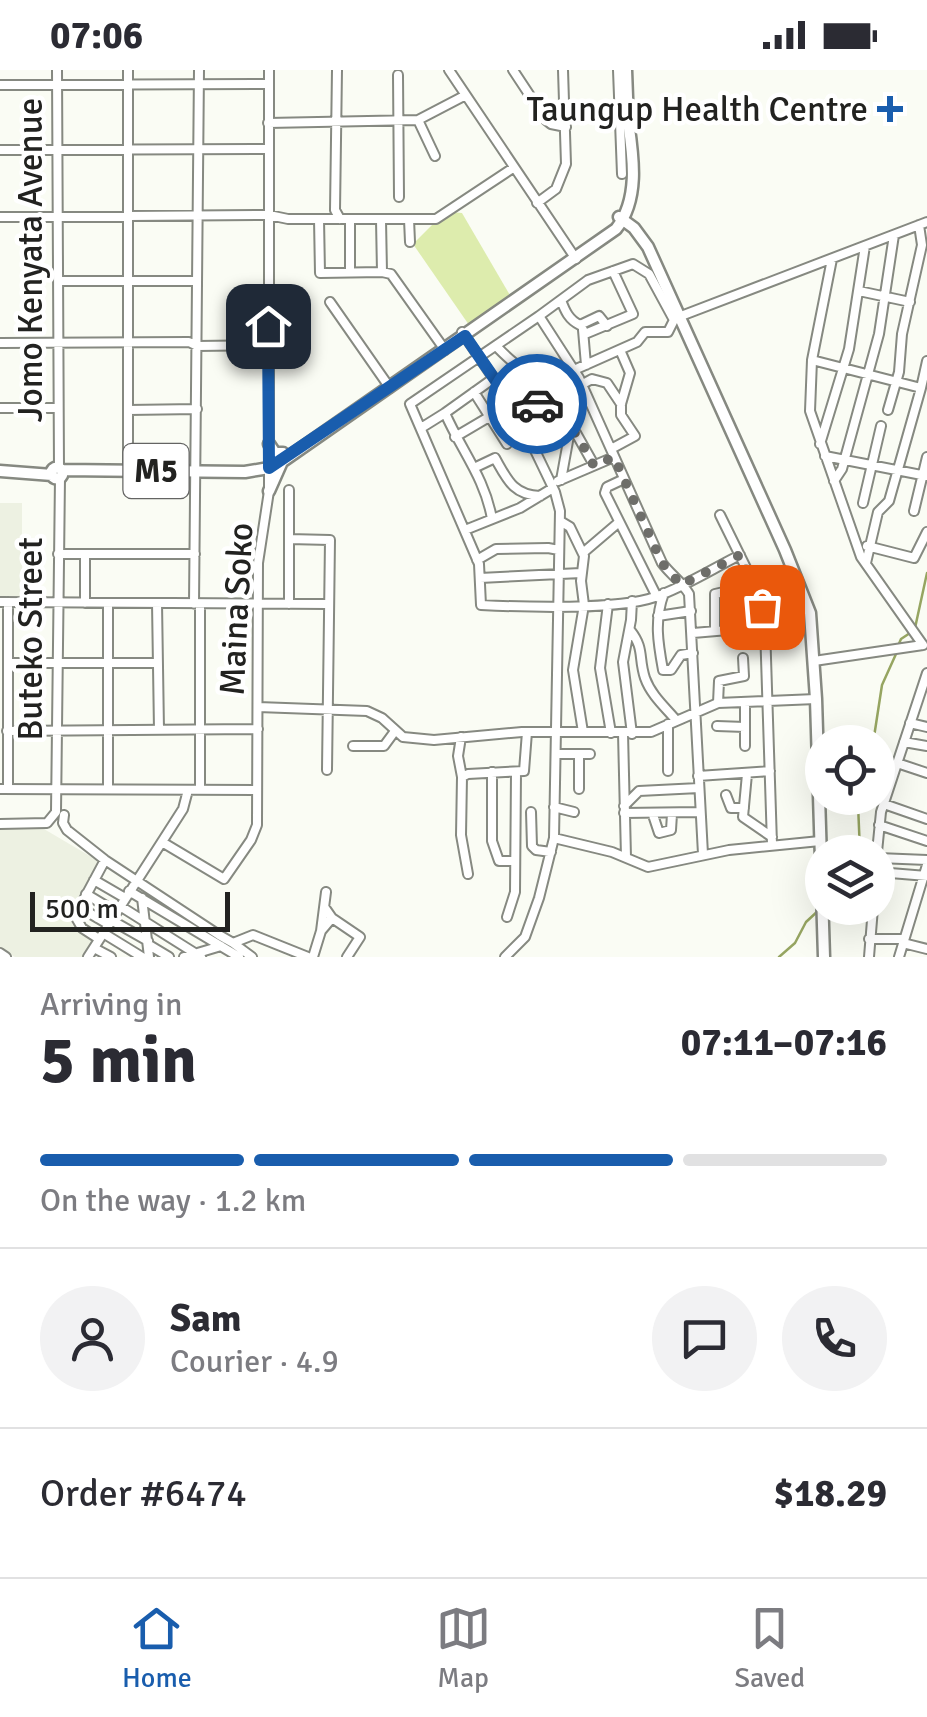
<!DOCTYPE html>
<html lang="en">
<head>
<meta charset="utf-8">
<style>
  :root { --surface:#fff; --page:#f2f2f3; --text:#2b2b33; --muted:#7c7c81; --line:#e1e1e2; --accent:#195dad }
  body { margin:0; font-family:Signika,sans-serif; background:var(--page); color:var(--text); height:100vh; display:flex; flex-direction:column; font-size:38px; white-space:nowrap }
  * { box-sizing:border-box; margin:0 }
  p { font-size:32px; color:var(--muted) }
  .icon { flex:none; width:55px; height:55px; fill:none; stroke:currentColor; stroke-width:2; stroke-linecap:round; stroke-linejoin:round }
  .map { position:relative; height:887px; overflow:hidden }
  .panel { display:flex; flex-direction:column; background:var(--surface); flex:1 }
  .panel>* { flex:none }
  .buttons { position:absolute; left:805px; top:655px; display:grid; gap:20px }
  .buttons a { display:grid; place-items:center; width:90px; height:90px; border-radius:50%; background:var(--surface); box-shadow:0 10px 40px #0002; font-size:50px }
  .scale { position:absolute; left:30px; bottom:25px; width:200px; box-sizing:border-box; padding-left:10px; border:5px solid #222220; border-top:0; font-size:28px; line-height:35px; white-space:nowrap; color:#222220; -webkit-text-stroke:8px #fff; paint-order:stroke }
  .pin { position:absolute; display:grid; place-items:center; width:85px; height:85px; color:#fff; margin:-42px; border-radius:20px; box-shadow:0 5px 15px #0006 }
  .courier { position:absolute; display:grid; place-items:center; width:100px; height:100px; margin:-50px; border:8px solid #195dad; border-radius:50%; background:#fff; color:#222; box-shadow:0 2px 12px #0007 }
  .head em { font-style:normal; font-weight:800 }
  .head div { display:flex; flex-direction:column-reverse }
  .head { display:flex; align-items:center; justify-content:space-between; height:170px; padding:0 40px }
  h1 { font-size:65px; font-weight:800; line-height:75px }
  .bar { display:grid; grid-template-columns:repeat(4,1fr); gap:15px 10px; align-content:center; height:120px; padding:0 40px }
  .bar i { height:12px; border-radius:8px; background:var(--line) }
  .bar .active { background:var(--accent) }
  .bar p { grid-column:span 4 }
  .line { display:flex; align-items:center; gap:25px; padding:0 40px; border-top:2px solid var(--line) }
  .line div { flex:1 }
  .round { display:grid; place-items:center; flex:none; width:105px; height:105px; border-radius:52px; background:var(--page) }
  .status { display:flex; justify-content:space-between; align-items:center; height:70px; padding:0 50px; background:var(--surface); direction:ltr }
  .status svg { height:28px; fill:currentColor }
  .menu { display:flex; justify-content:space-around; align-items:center; height:140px; border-top:2px solid var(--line); background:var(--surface); font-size:28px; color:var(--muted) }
  .menu a { display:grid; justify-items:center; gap:5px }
  .menu .active { color:var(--accent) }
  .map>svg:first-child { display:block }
  .built { fill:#edf1e2 }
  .green { fill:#ddecad }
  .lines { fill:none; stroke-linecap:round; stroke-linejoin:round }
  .stream { stroke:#96a561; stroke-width:2.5 }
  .minor-casing { stroke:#868981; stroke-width:12 }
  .major-casing { stroke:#868981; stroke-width:15 }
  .minor { stroke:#fff; stroke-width:8 }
  .major { stroke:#fff; stroke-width:10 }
  .done { stroke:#6e6e6a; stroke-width:10; stroke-dasharray:0 18 }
  .route { stroke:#195dad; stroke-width:12 }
  .poi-dot { fill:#195dad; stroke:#fff; stroke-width:4 }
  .labels { text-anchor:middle; stroke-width:9; stroke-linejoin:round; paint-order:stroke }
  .shield { fill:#fff; stroke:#646463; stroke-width:2.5 }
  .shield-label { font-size:32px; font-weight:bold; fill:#222220 }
  .poi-label { font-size:35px; fill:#222220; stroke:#fff; text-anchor:end }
  .street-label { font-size:35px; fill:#222220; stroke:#fff }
</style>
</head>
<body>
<div class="status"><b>07:06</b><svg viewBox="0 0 49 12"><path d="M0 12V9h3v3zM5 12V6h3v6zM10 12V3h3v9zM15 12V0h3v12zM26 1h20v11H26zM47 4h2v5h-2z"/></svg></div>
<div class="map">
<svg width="927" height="887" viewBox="0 0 927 887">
  <rect width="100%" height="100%" fill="#fafcf4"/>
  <path class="built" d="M0,433H22V526H0Z
    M0,759H44L100,792L68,843L74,847L72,854L93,868L82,887H15L0,878Z"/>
  <path class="green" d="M451,142L462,143L511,227L469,255L413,174L437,150Z"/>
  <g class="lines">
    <path class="stream" d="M915,558L927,503
      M898,576L901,569L910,563
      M877,672L874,667L882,615L896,584
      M878,675V680
      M860,782L858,734L860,728
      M779,887L795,873L806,852L819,840"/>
    <g class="minor-casing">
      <path id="minor" d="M57,0L59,397
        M337,0L335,140L340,149
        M449,0L576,189
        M513,0L546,50L551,54L566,57
        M618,0L622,104
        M398,5L399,127
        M0,15L269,14
        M418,50L435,86
        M268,53L418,50L464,26
        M0,80L268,79
        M537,133L556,119L566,94L563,0
        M0,147L269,145L288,149H436L513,98
        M319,149L320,203L382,202L391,204L445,280
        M409,149L410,172
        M381,150L382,202
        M832,189L812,290L810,341L861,487L923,575
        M350,202V149
        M58,211H197
        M859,221L910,232
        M561,230C565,241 569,250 580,255L599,246L607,256
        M330,232L390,318
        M539,246L588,210L633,194L649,204L674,250
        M583,260L586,295
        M462,262L517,343L555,422L560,441L554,768L539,828L525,867L505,887
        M585,264L633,244L613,201
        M0,273L189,272L197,276L268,275
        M496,276C512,292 524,306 548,301L560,326
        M812,290L921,318L889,431L878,442L866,493
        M574,300L637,272L645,262H668L674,250L681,246L927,152
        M581,315L592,309L607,313L621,334
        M921,318L927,291
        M474,322L507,374
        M540,333L550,356L576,363L594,395
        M0,338H57
        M128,340L197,339
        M888,340L899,302L902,264L922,175L919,155
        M445,343L494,308
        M517,343L582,316
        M421,358L445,343C461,380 485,408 492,449
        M455,367L511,334
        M820,374L849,279L865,176
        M611,379L635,366L621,345V334L630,303L620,280
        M825,386L927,406
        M476,397L495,388C507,409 513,425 540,426
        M128,401V0
        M624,409L607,417L605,423L657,527
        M561,410L574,338L565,323
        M558,411L614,387
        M834,411L842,399L879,264L894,165
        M863,433L881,356
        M914,441L927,387
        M720,445L752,510L765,557
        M560,451L570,457L584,486L581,511L584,535L573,600L583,662
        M465,460L520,438L553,418
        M289,469L330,470L327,700
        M867,476L914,488L927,462
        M584,482L618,453
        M58,484H195
        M477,490L496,479L548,478L559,480
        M480,508L581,503
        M664,523C654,550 658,573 663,600H671L681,585L693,583
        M632,531L631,550L623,592L632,664
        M0,532L328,534
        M85,533V484
        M108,533V719
        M157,533L159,660
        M194,534L199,0
        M289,534V420
        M608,534L600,598L611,663
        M658,546L691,541
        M630,560C645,579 638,587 645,608C651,625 665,637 676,650
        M715,561V524L728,521L740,559
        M693,563L765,557L772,774
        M814,591L923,575
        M8,593H158
        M718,633L719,611L744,606L743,588
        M258,637L367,641L382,648L403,667L434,670L522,662H651L718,633L816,629
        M910,653L927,657
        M717,656L745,657
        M7,661L258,659
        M623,663L626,787
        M461,667L458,686L462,707
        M904,672L927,676
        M353,676H384L395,661
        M745,676V632
        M556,684H590
        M579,684V719
        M897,693L927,703
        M668,701V654
        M492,702V771L499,791H513
        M747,704L743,747L772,767
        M698,706L770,701
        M0,719L257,720
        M8,719V532
        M200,720V534
        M726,725L731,738H744
        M884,734L927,749
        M624,736L639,721L699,718
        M554,737L574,742
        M531,742L532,776L536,780L551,782
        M624,743L699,742
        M64,745L63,753L67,760L105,790L219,865L233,873L253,865L308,887
        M653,745L659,763L671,760L672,744
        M0,754L47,753L56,742L60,408
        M879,755L927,771
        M554,768L612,782L648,797L729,780L820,771
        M162,772L224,809L251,770L257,755L258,493L269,421V0
        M877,782L881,742L927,603
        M703,784L689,524C682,512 670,504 662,493L579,308L539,246L410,334L479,494L481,535C523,537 618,540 655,527C684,517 712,499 740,485
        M878,788L927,790
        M878,802L927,806
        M468,804L461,765L462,707L468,704L524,701L527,662
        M94,810L125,828
        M129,821L239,887
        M86,824L116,842
        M142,828L149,887
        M120,836L201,887
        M79,837L108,854
        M325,838L332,848L360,867L347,887
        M507,847L515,822L516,703
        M111,850L148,871
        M321,861L326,822
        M103,863L142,887
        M99,869L82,858L75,846L105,790
        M869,869H904
        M233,873L252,887
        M903,873L927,879
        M149,875L169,887
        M94,878L111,887
        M0,883L6,887
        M88,887L183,739L188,720
        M184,887L221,876
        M313,887L321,861L332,848
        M869,887L873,838
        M899,887L927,795"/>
    </g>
    <g class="major-casing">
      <path id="major" d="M626,0L628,54
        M619,147L634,158L648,177L785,480L810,543L816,629L824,887
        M269,374L275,383H283
        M51.5 403a5.5 5.5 0 1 1 11 0a5.5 5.5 0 1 1-11 0Z
        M62,400L245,402L269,398L283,391L616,159C640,129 633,86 628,51
        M0,401L52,405
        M269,421L281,394"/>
    </g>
    <use href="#minor" class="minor"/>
    <use href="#major" class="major"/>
  </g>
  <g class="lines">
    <path class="done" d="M537,334L540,333L550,356L576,363L594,396L614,387L662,493L681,515L740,485L762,537"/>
    <path class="route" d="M268,256L269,398L465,266L518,343L537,334"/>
  </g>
  <path class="poi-dot" d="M885 24h10v10h10v10h-10v10h-10v-10h-10v-10h10z"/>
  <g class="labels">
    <rect class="shield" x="123.5" y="374" width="65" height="54" rx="8"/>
    <g class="shield-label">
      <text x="156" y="412">M5</text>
    </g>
    <g class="poi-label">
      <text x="868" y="51">Taungup Health Centre</text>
    </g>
    <g class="street-label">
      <text transform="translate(30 190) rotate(-90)" y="12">Jomo Kenyata Avenue</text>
      <text transform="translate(236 539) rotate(-87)" y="12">Maina Soko</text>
      <text transform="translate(30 569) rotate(-90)" y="12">Buteko Street</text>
    </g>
  </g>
</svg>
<div class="buttons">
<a><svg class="icon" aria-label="locate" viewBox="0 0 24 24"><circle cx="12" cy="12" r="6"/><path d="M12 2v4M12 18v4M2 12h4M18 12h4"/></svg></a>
<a><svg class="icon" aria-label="layers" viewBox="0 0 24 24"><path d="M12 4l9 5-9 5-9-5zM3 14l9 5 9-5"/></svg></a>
</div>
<div class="scale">500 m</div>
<div class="pin" style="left:762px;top:537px;background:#ea580c"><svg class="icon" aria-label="bag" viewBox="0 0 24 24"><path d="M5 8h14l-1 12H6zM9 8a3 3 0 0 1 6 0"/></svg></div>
<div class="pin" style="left:268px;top:256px;background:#1f2937"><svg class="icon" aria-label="home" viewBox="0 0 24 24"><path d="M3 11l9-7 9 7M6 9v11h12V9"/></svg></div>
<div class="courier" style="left:537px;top:334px"><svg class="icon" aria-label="car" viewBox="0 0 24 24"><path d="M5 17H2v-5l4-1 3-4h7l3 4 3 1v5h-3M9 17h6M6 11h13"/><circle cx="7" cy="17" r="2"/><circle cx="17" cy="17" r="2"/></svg></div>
</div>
<section class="panel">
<div class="head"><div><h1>5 min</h1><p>Arriving in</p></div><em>07:11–07:16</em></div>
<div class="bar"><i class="active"></i><i class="active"></i><i class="active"></i><i></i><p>On the way · 1.2 km</p></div>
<div class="line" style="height:180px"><a class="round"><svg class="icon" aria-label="person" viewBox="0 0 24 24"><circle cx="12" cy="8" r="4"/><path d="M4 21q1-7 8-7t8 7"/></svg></a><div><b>Sam</b><p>Courier · 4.9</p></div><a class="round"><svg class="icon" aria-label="chat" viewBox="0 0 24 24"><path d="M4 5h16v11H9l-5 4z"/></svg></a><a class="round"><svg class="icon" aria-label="phone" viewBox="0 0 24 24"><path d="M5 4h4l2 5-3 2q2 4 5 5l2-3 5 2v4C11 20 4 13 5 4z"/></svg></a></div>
<div class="line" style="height:130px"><div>Order #6474</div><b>$18.29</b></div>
</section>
<nav class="menu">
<a class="active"><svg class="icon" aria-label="home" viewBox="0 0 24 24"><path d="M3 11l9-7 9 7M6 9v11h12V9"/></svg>Home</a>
<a><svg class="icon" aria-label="map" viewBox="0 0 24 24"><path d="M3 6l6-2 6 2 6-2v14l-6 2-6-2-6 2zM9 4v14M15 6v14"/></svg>Map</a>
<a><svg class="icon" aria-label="saved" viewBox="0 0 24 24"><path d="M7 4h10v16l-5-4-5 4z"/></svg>Saved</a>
</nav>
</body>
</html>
